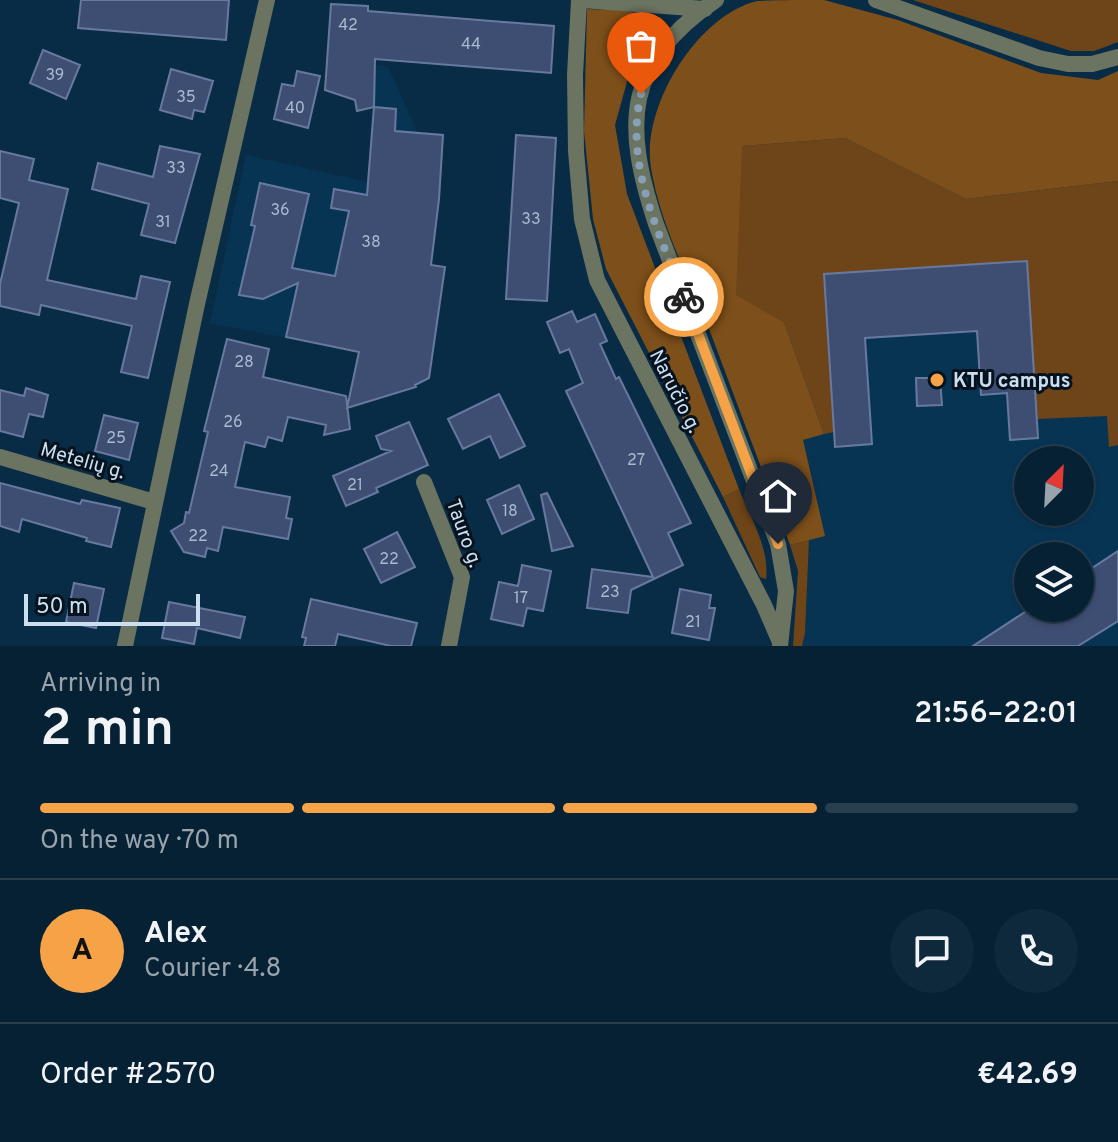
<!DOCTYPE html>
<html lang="en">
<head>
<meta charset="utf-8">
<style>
  :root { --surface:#062134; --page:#0f293c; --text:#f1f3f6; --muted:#98a3ac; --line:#273e4f; --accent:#f5a346 }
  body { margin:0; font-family:Overpass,sans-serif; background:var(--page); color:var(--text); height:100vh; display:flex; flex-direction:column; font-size:30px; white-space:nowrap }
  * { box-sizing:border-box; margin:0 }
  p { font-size:26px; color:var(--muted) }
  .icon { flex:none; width:44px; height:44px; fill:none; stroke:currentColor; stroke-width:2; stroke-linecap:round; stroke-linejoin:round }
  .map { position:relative; height:646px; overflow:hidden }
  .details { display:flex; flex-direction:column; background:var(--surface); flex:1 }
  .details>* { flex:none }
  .needle { width:52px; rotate:24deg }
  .controls { position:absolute; left:1014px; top:446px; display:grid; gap:16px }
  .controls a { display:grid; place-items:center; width:80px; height:80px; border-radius:50%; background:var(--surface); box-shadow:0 2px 6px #0004,0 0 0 2px var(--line); font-size:40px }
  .scale { position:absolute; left:24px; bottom:20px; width:176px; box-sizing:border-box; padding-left:8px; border:4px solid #ccdff1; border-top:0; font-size:22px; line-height:28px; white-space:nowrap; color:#ccdff1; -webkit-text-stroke:6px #06131f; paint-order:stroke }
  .pin { position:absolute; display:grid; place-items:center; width:68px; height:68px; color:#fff; margin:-82px -34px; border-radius:50% 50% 50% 0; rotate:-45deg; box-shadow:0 0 8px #0007 }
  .pin .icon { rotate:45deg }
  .courier { position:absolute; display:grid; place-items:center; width:80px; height:80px; margin:-40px; border:6px solid #f5a346; border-radius:50%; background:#fff; color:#222; box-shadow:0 2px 10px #0007 }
  .headline em { font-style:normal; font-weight:600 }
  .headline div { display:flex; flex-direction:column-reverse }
  .headline { display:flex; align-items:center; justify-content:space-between; height:136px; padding:0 40px }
  h1 { font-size:52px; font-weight:600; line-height:60px }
  .bar { display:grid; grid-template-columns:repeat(4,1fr); gap:12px 8px; align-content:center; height:96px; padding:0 40px }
  .bar i { height:10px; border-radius:6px; background:var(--line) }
  .bar .on { background:var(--accent) }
  .bar p { grid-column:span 4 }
  .line { display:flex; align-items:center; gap:20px; padding:0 40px; border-top:2px solid var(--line) }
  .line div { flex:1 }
  .round { display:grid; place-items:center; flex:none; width:84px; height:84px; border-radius:42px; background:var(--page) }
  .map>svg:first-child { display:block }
  .built { fill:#083454; fill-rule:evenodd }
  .green { fill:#6e4518 }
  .forest { fill:#7d4f1a }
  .building { fill:#3e4e72; stroke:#6879a0; stroke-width:2 }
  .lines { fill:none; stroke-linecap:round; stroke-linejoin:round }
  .street { stroke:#6b7361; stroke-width:16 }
  .done { stroke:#87a0b5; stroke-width:8; stroke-dasharray:0 14.4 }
  .route { stroke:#f5a346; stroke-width:10 }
  .poi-dot { fill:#f5a346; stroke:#06131f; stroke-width:3 }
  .labels { text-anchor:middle; stroke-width:6; stroke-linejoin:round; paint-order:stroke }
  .number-label { font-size:16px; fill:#a8bbd1 }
  .poi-label { font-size:20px; font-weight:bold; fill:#ccdff1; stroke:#06131f; text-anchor:start }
  .street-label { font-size:20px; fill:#ccdff1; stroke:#06131f }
</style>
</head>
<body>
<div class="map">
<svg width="1118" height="646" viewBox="0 0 1118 646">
  <rect width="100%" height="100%" fill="#082c46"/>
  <path class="built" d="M374,65L388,67L418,133L443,135L439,199L431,264L445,267L429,378L347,408L359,352L210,323L246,155L368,182Z
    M854,117L1118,167V646H802L805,633L810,528L727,301L733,129ZM1028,460H1080V512H1028ZM1028,556H1080V608H1028Z"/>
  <path class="green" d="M913,0H1118V42L1094,51H1071Z
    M845,138L966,199L1118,181V445L1109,447L1107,416L1037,419L1027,261L824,274L834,432L824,434L784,322L735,295L741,146Z
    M739,489C750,517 770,549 766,579L760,577L723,497Z
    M809,540L805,633L802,646H793L798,571L790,545Z"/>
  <path class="forest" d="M824,0L898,20L1041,73L1098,80L1118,71V181L966,199L845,138L742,146L736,295L784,322L824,434L803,440L825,536L790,545C764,474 737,404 711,334C690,279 661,228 651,168C641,108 696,16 757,1C777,0 803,0 824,0Z
    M587,9C614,11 645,4 654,34L628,78L615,125L627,194L739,489L723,497L606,269L593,219L584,131Z"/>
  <path class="building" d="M81,0H229L226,40L78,28Z
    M331,4L368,6V11L554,26L551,73L375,59L374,107L357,111L355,100L325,90Z
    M43,50L80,65L66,99L30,83Z
    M171,69L213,81L204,112L194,110L192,119L160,110Z
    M297,71L320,76L308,128L274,119L282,84L294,86Z
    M374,107L396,109L395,131L443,135L439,199L431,265L445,267L429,378L415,385L416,387L347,408L359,352L286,337L298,283L263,299L239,295L255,226L251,225L260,183L309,194L292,268L335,276L349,211L331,208L334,189L367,195Z
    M516,135L556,138L547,301L506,299Z
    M160,146L200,154L175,243L141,235L149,204L92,189L98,163L153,177Z
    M0,151L34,159L29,180L68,189L47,280L136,299L141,276L170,282L148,378L121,372L132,326L41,305L39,315L0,306V284L19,203L0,198Z
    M1027,261L1038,438L1010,440L1007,393L981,395L977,331L865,338L872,444L835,447L824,274Z
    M572,311L577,322L595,314L607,341L600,344L616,379L619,377L691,523L668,533L683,565L631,590L628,613L587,608L592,569L653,577L566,391L583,383L569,349L560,353L547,322Z
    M227,339L269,349L263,377L346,396L350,429L324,435L326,425L288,417L282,441L268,437L265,447L245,442L235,487L290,497L286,518L292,519L288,539L223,527L218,551L207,548L205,557L184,552L171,531L184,523L186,512L189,513L208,432L204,431Z
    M916,378H940L942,405L917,406Z
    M26,388L48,395L43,417L29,414L23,437L0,431V390L24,396Z
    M499,394L525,446L500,458L490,436L463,449L448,419Z
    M104,415L138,423L129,460L95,451Z
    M409,422L428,465L376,488L378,492L346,506L333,476L391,451L381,449L376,436Z
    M0,483L80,504L82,500L120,508L111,547L86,541L87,538L22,519L19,532L0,526Z
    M519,485L534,519L502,534L487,500Z
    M547,493L573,546L552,551L541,495Z
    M397,532L415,567L381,583L364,549Z
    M1118,551V621L1078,646H973L1031,608H1080V576Z
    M522,565L551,571L543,611L527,608L523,626L491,619L499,582L518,586Z
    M74,583L104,589L96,628L66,622Z
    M680,589L711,595L709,608H715L709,640L672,633Z
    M311,599L417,623L411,646H391L338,634L335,646H304L306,638L302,637Z
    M169,602L245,617L240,638L197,628L194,644L162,638Z"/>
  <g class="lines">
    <path class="street" d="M579,0L575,75L576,151L582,219L597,280L764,605L780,642
      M582,0L705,9
      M716,0C624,63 623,124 656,224L778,544L786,591L780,646
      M876,0L1039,58L1068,64H1092L1118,57
      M0,457L154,502
      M424,482L462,577L449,646
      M125,646L197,304L267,0"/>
  </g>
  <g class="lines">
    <path class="done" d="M641,94C624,164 659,233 684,297"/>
    <path class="route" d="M684,297L778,544"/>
  </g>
  <circle class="poi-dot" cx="937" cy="380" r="8"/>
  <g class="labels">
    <g class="number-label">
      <text x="348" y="30">42</text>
      <text x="471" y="49">44</text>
      <text x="55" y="80">39</text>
      <text x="186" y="102">35</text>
      <text x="295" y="113">40</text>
      <text x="176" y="173">33</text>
      <text x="280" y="215">36</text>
      <text x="531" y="224">33</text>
      <text x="163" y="227">31</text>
      <text x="371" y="247">38</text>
      <text x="244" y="367">28</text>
      <text x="233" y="427">26</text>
      <text x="116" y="443">25</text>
      <text x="636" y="465">27</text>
      <text x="219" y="476">24</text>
      <text x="355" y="490">21</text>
      <text x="510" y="516">18</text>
      <text x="198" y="541">22</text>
      <text x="389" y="564">22</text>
      <text x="610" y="597">23</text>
      <text x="521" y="603">17</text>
      <text x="693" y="627">21</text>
    </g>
    <g class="poi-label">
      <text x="953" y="387">KTU campus</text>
    </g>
    <g class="street-label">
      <text transform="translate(676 391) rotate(63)" y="7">Naručio g.</text>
      <text transform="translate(83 460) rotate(16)" y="7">Metelių g.</text>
      <text transform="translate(465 533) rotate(70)" y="7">Tauro g.</text>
    </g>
  </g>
</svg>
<div class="controls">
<a><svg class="needle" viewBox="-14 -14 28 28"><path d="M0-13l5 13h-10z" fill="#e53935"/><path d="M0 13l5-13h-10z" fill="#98a3ac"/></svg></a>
<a><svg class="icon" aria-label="layers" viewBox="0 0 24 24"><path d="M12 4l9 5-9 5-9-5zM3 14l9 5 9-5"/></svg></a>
</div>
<div class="scale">50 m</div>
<div class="pin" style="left:641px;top:94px;background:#ea580c"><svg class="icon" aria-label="bag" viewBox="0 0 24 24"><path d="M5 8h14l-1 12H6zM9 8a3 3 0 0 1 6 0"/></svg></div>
<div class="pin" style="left:778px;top:544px;background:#1f2937"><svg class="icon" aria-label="home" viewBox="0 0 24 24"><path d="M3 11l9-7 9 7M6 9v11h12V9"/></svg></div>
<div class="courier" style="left:684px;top:297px"><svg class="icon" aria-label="bike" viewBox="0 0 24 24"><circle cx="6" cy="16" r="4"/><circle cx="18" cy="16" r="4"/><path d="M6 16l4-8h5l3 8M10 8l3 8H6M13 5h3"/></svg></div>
</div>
<section class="details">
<div class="headline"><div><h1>2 min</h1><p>Arriving in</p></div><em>21:56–22:01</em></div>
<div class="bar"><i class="on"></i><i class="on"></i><i class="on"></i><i></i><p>On the way · 70 m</p></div>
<div class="line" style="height:144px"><b class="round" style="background:var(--accent);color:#111">A</b><div><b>Alex</b><p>Courier · 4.8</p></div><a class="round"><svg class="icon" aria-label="chat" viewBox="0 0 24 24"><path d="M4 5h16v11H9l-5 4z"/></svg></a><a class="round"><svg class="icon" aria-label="phone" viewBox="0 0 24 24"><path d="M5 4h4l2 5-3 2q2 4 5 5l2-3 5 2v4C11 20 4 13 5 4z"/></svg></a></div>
<div class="line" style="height:104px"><div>Order #2570</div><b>€42.69</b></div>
</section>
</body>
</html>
